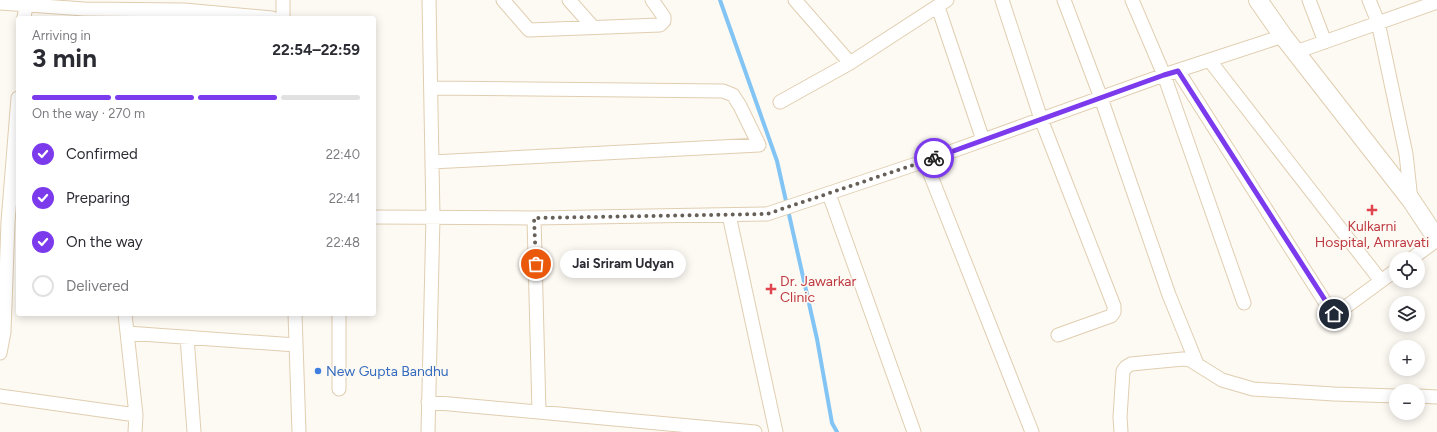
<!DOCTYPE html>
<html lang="en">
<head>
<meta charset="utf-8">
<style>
  :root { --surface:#fff; --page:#f2f2f3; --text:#2b2b33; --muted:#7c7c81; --line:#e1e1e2; --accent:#7c3aed }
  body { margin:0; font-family:Figtree,sans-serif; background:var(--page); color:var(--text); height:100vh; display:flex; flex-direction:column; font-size:15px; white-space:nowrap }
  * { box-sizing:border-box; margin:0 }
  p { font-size:13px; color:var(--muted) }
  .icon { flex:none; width:22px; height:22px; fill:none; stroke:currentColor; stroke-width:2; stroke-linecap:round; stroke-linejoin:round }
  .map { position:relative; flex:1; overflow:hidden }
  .panel { position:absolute; left:16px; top:16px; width:360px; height:300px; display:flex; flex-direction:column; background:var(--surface); border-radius:4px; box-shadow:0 2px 10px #0003 }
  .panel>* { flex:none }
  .tools { position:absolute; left:1389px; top:252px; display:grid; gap:8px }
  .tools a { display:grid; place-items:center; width:36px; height:36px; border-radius:50%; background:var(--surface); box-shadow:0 2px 10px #0003; font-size:20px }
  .pin { position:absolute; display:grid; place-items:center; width:34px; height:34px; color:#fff; margin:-17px; border:2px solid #fff; border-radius:50%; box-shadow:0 1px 4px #0007 }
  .courier { position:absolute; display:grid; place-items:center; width:40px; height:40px; margin:-20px; border:3px solid #7c3aed; border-radius:50%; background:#fff; color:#222; box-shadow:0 1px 5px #0007 }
  .bubble { position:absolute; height:28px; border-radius:14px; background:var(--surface); box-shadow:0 2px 10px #0003; font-size:13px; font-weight:700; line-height:28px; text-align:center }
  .overview em { font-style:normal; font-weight:700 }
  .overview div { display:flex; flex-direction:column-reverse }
  .overview { display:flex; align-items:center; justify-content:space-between; height:68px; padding:0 16px }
  h1 { font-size:26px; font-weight:700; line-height:30px }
  .bar { display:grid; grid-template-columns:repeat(4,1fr); gap:6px 4px; align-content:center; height:48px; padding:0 16px }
  .bar i { height:5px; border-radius:3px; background:var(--line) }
  .bar .selected { background:var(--accent) }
  .bar p { grid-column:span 4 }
  ol { padding:0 16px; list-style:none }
  li { display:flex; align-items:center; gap:12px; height:44px }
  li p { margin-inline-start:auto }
  li .icon { padding:4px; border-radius:50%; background:var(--accent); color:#fff; stroke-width:4 }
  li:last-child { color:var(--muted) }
  li i { width:22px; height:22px; border:2px solid var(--line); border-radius:50% }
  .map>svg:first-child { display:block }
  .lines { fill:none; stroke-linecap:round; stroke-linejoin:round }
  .stream { stroke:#82c5f5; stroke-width:4 }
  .minor-casing { stroke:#e0ceb0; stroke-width:15 }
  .secondary-casing { stroke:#e0ceb0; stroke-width:20 }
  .minor { stroke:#fff; stroke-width:13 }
  .secondary { stroke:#fff; stroke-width:18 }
  .done { stroke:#666058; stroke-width:4; stroke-dasharray:0 7.2 }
  .route { stroke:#7c3aed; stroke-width:5 }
  .health-dot { fill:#e0444e; stroke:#fdf9f3; stroke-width:1.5 }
  .shop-dot { fill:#3f7fe0; stroke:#fdf9f3; stroke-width:1.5 }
  .labels { text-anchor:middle; stroke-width:3; stroke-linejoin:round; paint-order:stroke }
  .health-label { font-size:14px; fill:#be3a42; stroke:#fdf9f3 }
  .shop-label { font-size:14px; fill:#366cbe; stroke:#fdf9f3; text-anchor:start }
</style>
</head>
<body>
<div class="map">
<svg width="1437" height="432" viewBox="0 0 1437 432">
  <rect width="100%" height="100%" fill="#fdf9f3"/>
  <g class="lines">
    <path class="stream" d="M720,0L777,161L817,339L832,423L837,432"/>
    <g class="minor-casing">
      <path id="minor" d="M283,0V18
        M503,0L529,30L660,25L664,21V17L652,0
        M569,0L593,27
        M795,0L850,63
        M1002,0L1041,119L1114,306V312L1111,316L1058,335
        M1064,0L1101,98L1169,295L1197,364
        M1132,0L1164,75L1244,303
        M1309,0L1325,42
        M1369,0L1378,22L1406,154L1411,200
        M0,3L84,9L184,10L272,18
        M938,7L983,140
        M24,18L26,5
        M1296,52L1437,2
        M1210,61L1381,281
        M1178,71L1332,313L1336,314L1396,270
        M431,88L723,91L733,95L740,106L759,145L432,162
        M780,102L850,63L947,0
        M925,161L1032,432
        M829,194L914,432
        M729,215L776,432
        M374,217L534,218L767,214L925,161L1164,75L1283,36
        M534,218L539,412
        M1411,259L1437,240
        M125,314L136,415L135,432
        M295,314L299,432
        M339,314V389
        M127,333L296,345
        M187,337L194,432
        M0,353L4,332L8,222L18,98
        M0,396L136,415
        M1418,396L1437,397
        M428,402L755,432
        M428,432L433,217L429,0
        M1121,432L1120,417L1123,371L1126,367L1131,364L1183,359L1190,360L1222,380L1253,389L1334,394L1396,396"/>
    </g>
    <g class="secondary-casing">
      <path id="secondary" d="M1258,0L1283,36L1411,200L1437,239"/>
    </g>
    <use href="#minor" class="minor"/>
    <use href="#secondary" class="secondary"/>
  </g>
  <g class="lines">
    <path class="done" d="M536,264L534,218L767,214L934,158"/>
    <path class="route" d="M934,158L1164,75L1178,71L1334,314"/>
  </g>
  <g class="health-dot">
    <path d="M1370 204h4v4h4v4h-4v4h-4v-4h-4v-4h4z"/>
    <path d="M769 283h4v4h4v4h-4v4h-4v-4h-4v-4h4z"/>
  </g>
  <circle class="shop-dot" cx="318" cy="371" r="4"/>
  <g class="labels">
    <g class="health-label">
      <text x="1372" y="231">Kulkarni<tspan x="1372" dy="16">Hospital, Amravati</tspan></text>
      <text x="780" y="286" text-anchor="start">Dr. Jawarkar<tspan x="780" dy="16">Clinic</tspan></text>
    </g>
    <g class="shop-label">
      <text x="326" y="376">New Gupta Bandhu</text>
    </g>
  </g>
</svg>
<div class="tools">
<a><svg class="icon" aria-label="locate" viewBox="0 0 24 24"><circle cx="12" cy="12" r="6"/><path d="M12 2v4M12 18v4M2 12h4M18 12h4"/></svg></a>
<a><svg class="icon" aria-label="layers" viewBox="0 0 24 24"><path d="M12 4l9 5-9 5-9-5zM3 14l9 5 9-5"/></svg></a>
<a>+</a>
<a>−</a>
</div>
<div class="pin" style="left:536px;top:264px;background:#ea580c"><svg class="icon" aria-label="bag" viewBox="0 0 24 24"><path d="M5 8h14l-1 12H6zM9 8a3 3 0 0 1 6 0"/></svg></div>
<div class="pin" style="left:1334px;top:314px;background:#1f2937"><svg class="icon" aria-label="home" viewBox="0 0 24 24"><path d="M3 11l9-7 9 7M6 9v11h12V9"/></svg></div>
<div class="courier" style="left:934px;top:158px"><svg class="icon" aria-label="bike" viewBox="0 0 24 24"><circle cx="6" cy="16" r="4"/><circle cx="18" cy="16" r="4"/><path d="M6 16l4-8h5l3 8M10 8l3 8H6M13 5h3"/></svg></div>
<div class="bubble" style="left:560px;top:250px;width:126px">Jai Sriram Udyan</div>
<section class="panel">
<div class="overview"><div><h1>3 min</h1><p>Arriving in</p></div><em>22:54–22:59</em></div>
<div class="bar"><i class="selected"></i><i class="selected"></i><i class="selected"></i><i></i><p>On the way · 270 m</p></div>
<ol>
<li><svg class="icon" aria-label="check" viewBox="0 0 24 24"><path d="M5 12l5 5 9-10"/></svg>Confirmed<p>22:40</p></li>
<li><svg class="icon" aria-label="check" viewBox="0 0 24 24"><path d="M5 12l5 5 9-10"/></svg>Preparing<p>22:41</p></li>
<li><svg class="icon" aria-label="check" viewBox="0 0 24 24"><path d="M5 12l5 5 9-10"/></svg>On the way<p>22:48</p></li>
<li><i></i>Delivered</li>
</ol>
</section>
</div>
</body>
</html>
